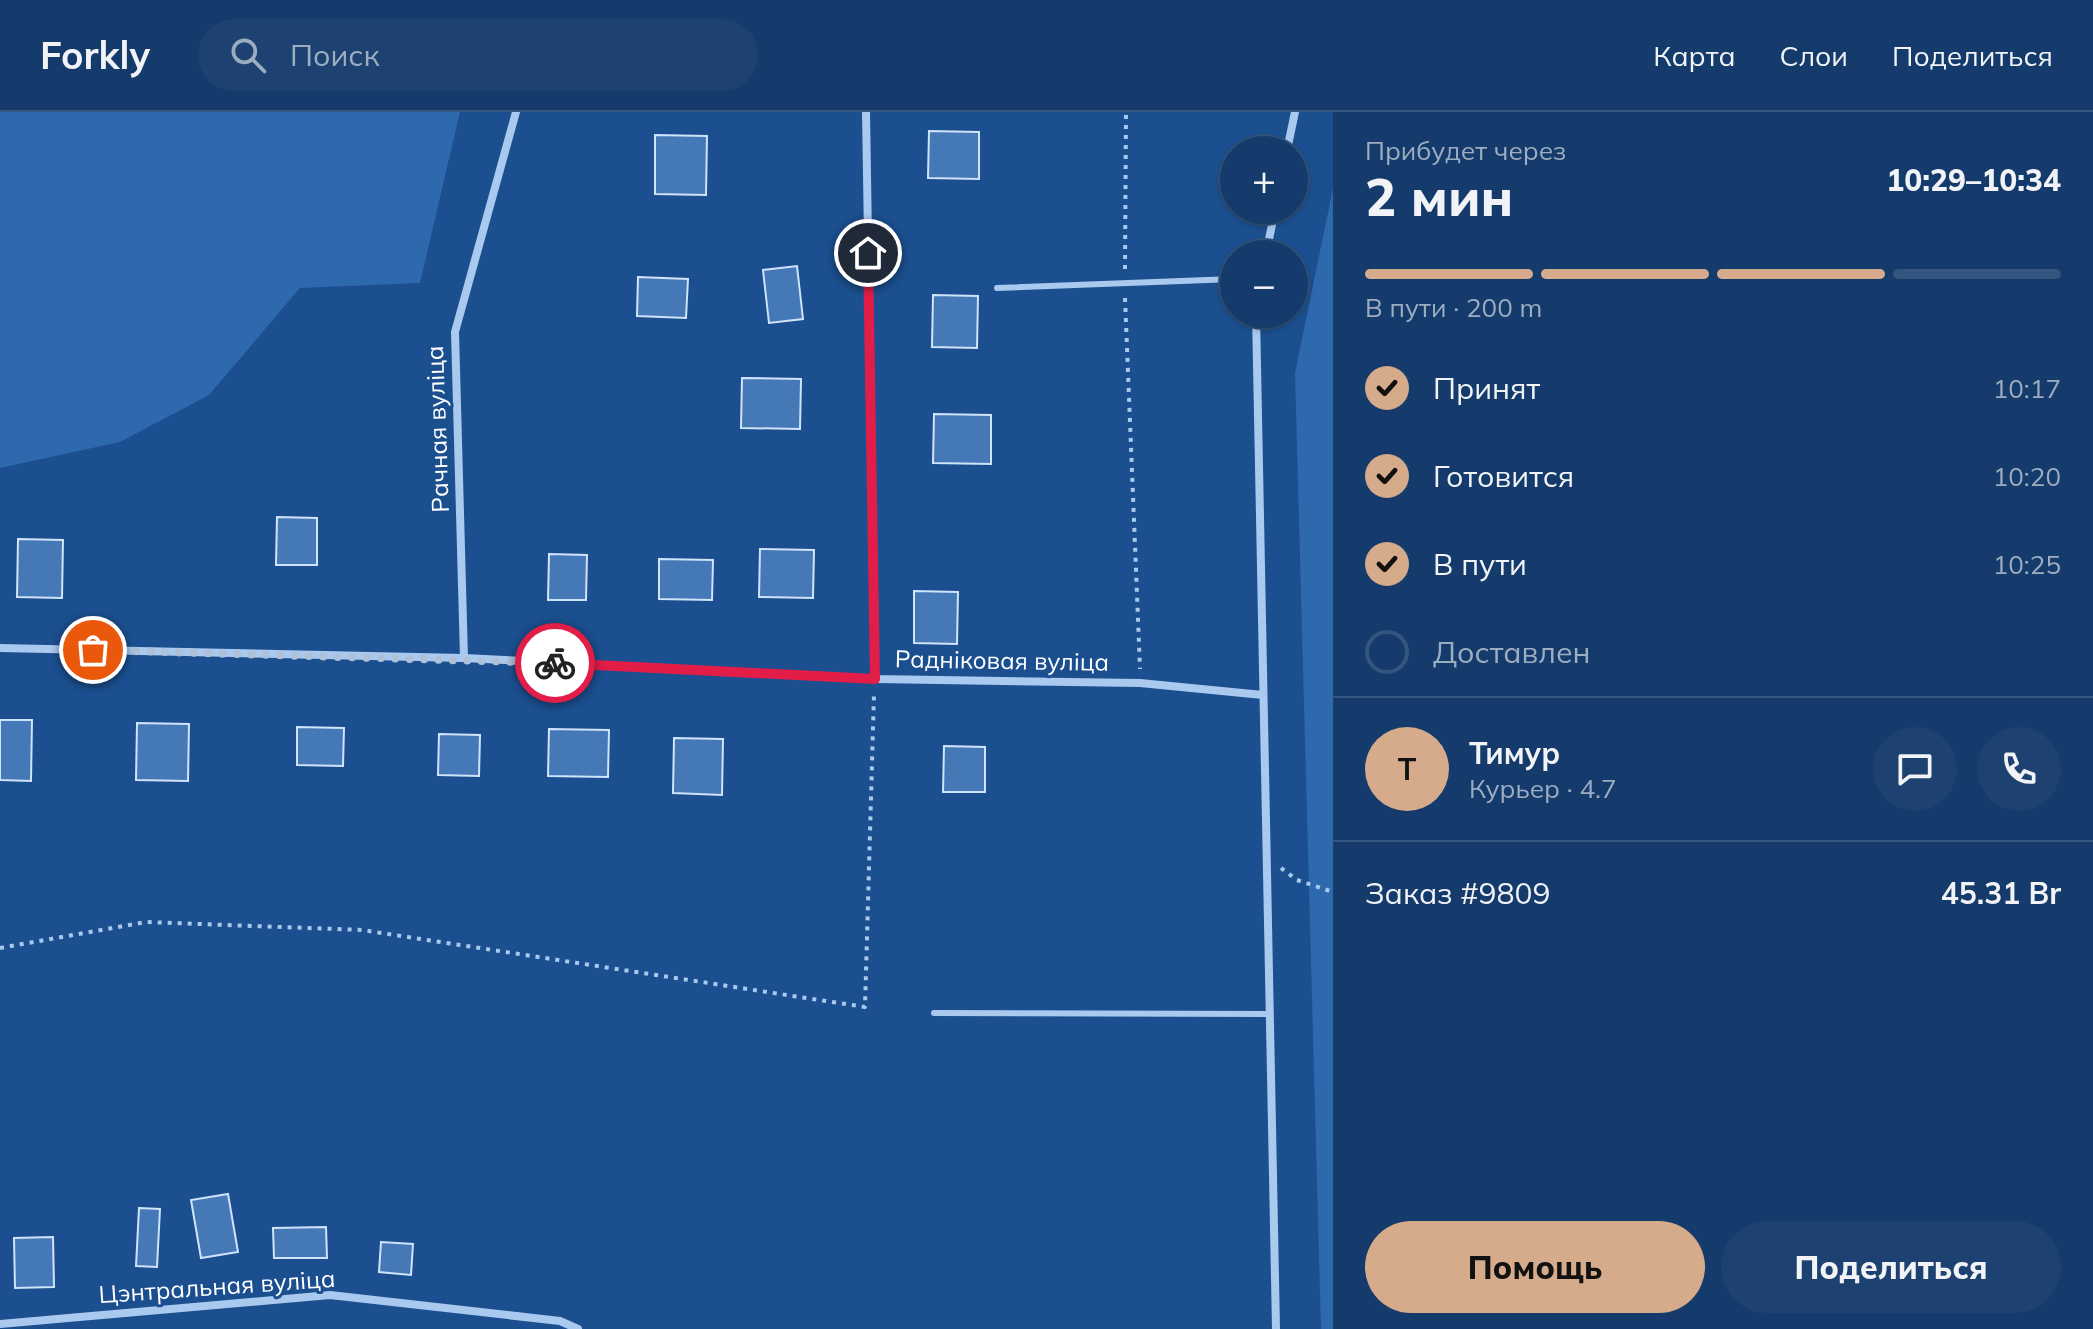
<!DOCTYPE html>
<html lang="ru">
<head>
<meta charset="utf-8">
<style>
  :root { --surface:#143b6b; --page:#1d4271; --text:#f1f3f6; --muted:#9dadc1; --line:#33557e; --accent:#d6ab8b }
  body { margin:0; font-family:Mulish,sans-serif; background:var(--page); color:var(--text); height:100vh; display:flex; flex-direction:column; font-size:30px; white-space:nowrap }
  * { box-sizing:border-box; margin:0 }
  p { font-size:26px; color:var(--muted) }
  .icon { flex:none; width:44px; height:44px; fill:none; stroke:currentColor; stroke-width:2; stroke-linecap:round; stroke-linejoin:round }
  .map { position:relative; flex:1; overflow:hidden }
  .panel { display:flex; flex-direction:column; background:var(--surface); width:760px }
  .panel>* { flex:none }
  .fabs { position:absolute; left:1220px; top:24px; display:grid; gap:16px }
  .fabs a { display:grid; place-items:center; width:88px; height:88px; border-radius:50%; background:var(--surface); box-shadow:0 2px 6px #0004,0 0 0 2px var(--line); font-size:40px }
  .pin { position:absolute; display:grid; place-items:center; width:68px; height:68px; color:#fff; margin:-34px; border:4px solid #fff; border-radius:50%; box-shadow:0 2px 8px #0007 }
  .courier { position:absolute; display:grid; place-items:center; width:80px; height:80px; margin:-40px; border:6px solid #e11d48; border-radius:50%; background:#fff; color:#222; box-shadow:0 2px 10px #0007 }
  .head em { font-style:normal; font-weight:800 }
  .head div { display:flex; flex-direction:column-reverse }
  .head { display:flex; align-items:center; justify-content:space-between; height:136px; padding:0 32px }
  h1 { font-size:52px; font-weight:800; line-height:60px }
  .bar { display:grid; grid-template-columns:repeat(4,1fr); gap:12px 8px; align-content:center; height:96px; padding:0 32px }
  .bar i { height:10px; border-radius:6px; background:var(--line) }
  .bar .selected { background:var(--accent) }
  .bar p { grid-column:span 4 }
  .line { display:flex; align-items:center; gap:20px; padding:0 32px; border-top:2px solid var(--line) }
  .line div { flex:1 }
  .round { display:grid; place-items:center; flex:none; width:84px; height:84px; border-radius:42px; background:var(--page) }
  ol { padding:0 32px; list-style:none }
  li { display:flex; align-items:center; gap:24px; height:88px }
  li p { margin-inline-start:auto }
  li .icon { padding:8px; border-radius:50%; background:var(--accent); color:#111; stroke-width:4 }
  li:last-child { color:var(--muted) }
  li i { width:44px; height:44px; border:4px solid var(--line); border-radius:50% }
  .cta { display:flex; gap:16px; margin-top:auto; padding:16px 32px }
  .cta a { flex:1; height:92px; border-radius:48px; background:var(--accent); color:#111; font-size:32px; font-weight:800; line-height:92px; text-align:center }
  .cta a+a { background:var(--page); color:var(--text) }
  header { display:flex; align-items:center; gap:48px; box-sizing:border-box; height:112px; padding:0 40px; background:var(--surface); border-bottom:2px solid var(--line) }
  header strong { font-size:38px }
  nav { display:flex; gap:44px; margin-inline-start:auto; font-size:28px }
  .search { width:560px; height:72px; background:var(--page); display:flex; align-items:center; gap:20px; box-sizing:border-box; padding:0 28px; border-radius:44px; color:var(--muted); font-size:30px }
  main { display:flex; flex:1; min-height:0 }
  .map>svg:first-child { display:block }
  .green { fill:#2e69ad }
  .building { fill:#4478b7; stroke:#cfe3fa; stroke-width:2 }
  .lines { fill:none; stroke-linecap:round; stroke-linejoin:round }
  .path { stroke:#a9c9ee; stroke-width:4; stroke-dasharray:4 6; stroke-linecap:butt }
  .lane { stroke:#a9c9ee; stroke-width:6 }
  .street { stroke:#a9c9ee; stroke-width:8 }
  .done { stroke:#afc1d8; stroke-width:8; stroke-dasharray:0 14.4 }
  .route { stroke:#e11d48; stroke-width:10 }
  .labels { text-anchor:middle; stroke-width:6; stroke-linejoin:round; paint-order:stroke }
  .street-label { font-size:24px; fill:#fff; stroke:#1b4f8f }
</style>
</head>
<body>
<header>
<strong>Forkly</strong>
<div class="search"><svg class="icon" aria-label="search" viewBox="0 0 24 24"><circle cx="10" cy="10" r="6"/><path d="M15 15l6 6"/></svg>Поиск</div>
<nav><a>Карта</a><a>Слои</a><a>Поделиться</a></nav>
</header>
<main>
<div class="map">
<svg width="1333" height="1217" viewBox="0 0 1333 1217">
  <rect width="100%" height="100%" fill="#1b4f8f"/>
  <path class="green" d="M0,0H460L420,171L300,176L209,283L120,330L0,356Z
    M1333,76V1217H1321L1295,261Z"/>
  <path class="building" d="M929,19L979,20V67L928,66Z
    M655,23L707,24L706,83L655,82Z
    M797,154L803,207L769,211L763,158Z
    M638,165L688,167L686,206L637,204Z
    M933,183L978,184L977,236L932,235Z
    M742,266L801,267L800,317L741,316Z
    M934,302L991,303V352L933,351Z
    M277,405L317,406V453H276Z
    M18,427L63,428L62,486L17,485Z
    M760,437L814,438L813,486L759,485Z
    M549,442L587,443L586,488H548Z
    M659,447L713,448L712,488L659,487Z
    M914,479L958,480L957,532L914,531Z
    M0,608H32L31,669L0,668Z
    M137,611L189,612L188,669L136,668Z
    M297,615L344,616L343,654L297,653Z
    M549,617L609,618L608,665L548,664Z
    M439,622L480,623L479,664L438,663Z
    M674,626L723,627L722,683L673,681Z
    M944,634L985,635V680H943Z
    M228,1082L238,1140L201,1146L191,1088Z
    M139,1096L160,1097L157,1155L136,1154Z
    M326,1115L327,1146H274L273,1116Z
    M53,1125L54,1175L15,1176L14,1126Z
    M381,1130L413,1132L411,1163L379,1160Z"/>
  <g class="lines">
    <path class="path" d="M1125,157L1126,0
      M1125,186L1140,557
      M1281,756L1297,768L1333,780
      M0,836L146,810L362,818L865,895L874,582"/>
    <path class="lane" d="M997,176L1234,167
      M934,901L1270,902"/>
    <path class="street" d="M866,0L875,567
      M1287,38L1295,0
      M1266,142L1275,98
      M1256,202L1276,1217
      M0,536L464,546L875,567L1140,571L1263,583
      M464,546L455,220L516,0
      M0,1212L330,1183L560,1209L578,1217"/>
  </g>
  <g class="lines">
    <path class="done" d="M93,538L555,551"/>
    <path class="route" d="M555,551L875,567L868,141"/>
  </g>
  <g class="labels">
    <g class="street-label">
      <text transform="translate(438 317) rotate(-92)" y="8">Рачная вуліца</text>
      <text transform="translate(1002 549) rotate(1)" y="8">Радніковая вуліца</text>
      <text transform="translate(217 1175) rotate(-4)" y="8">Цэнтральная вуліца</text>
    </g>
  </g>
</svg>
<div class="fabs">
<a>+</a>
<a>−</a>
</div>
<div class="pin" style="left:93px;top:538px;background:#ea580c"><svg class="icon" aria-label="bag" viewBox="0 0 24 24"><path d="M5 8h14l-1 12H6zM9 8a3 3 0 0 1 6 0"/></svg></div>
<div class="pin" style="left:868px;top:141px;background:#1f2937"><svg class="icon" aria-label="home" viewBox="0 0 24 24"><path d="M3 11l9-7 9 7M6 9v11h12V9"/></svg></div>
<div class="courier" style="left:555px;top:551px"><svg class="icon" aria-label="bike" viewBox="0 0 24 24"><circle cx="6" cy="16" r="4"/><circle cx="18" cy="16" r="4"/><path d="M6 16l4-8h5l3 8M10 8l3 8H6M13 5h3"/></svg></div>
</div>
<section class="panel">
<div class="head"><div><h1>2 мин</h1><p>Прибудет через</p></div><em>10:29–10:34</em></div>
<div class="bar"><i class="selected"></i><i class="selected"></i><i class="selected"></i><i></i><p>В пути · 200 m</p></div>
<ol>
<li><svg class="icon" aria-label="check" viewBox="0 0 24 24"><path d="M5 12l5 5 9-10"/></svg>Принят<p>10:17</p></li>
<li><svg class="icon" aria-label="check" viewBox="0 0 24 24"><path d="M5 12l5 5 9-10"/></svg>Готовится<p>10:20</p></li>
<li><svg class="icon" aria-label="check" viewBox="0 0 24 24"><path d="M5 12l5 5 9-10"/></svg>В пути<p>10:25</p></li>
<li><i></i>Доставлен</li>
</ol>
<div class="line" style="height:144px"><b class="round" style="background:var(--accent);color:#111">Т</b><div><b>Тимур</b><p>Курьер · 4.7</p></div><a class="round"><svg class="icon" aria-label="chat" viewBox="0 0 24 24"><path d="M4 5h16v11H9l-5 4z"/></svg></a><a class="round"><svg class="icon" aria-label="phone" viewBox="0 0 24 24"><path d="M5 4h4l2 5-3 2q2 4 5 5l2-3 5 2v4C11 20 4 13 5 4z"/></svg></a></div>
<div class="line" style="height:104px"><div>Заказ #9809</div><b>45.31 Br</b></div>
<div class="cta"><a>Помощь</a><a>Поделиться</a></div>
</section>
</main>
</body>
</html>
